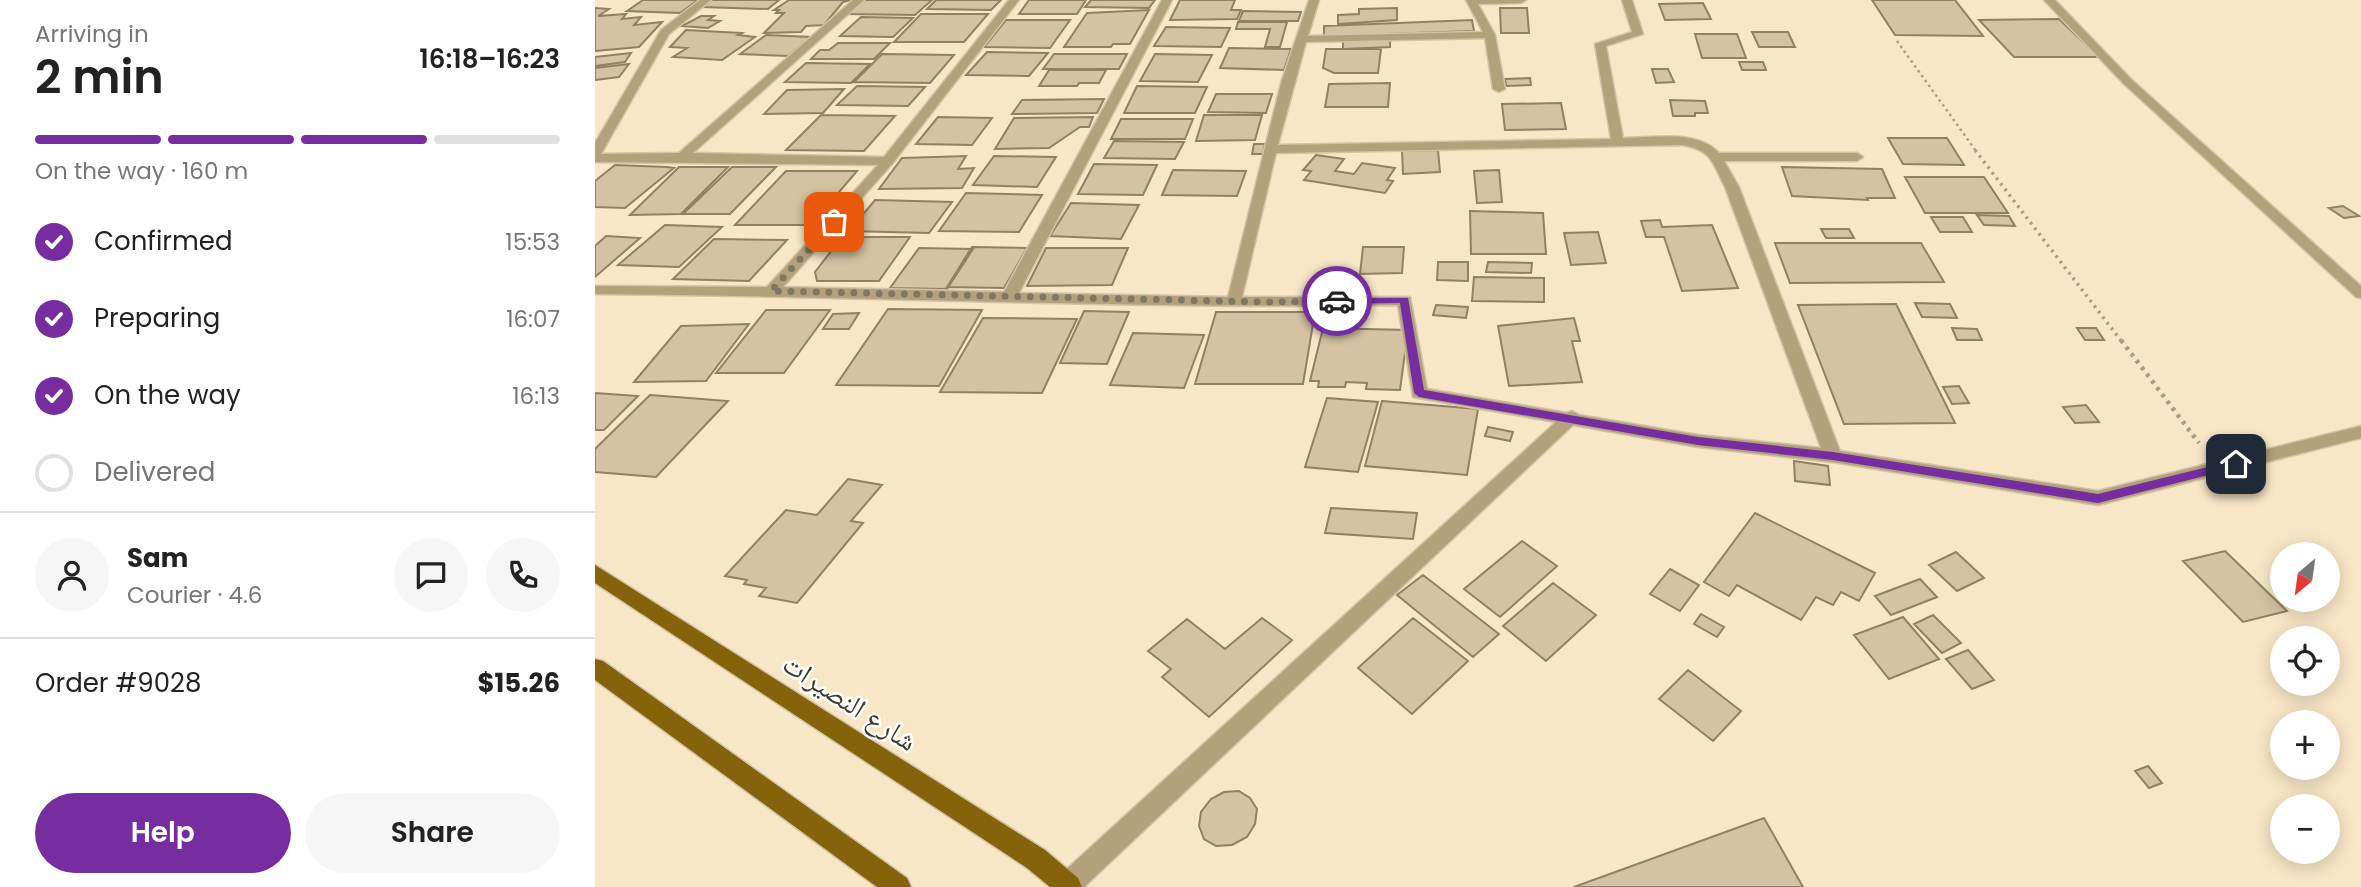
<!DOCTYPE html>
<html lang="en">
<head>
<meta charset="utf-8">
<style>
  :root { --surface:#fff; --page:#f6f6f6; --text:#222; --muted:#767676; --line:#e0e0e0; --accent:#762da0 }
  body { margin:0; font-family:Poppins,"Noto Naskh Arabic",sans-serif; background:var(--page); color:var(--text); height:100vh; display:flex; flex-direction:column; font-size:26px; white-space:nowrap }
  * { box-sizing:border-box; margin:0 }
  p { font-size:23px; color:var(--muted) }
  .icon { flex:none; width:38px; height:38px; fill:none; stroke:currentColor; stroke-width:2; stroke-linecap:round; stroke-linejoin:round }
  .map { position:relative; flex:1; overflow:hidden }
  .details { display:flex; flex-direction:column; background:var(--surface); width:595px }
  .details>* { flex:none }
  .needle { width:46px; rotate:209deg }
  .buttons { position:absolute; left:1675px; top:542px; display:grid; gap:14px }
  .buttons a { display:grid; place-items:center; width:70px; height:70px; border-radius:50%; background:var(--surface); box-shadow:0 4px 18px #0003; font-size:35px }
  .pin { position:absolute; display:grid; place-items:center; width:60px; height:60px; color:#fff; margin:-30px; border-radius:14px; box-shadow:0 4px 10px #0006 }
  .courier { position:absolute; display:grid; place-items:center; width:70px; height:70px; margin:-35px; border:5px solid #762da0; border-radius:50%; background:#fff; color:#222; box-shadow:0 2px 9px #0007 }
  .headline em { font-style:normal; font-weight:600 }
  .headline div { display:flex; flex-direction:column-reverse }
  .headline { display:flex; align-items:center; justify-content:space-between; height:119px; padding:0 35px }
  h1 { font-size:46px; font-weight:600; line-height:52px }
  .bar { display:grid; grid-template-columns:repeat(4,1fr); gap:10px 7px; align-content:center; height:84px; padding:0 35px }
  .bar i { height:9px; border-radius:5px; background:var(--line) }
  .bar .active { background:var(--accent) }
  .bar p { grid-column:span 4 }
  .line { display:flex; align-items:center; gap:18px; padding:0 35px; border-top:2px solid var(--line) }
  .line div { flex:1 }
  .round { display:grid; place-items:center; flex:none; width:74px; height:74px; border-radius:37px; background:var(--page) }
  ol { padding:0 35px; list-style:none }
  li { display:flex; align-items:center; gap:21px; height:77px }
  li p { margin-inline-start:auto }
  li .icon { padding:7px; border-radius:50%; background:var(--accent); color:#fff; stroke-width:4 }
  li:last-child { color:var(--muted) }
  li i { width:38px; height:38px; border:4px solid var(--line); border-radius:50% }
  .button { display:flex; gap:14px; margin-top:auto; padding:14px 35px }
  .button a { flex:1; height:80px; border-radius:42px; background:var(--accent); color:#fff; font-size:28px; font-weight:600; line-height:80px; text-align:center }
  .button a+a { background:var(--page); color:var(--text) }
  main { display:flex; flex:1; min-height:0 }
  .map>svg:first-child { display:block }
  .building { fill:#d3c3a2; stroke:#918162; stroke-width:2 }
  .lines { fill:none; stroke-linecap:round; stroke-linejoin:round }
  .minor-casing { stroke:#d3c4a7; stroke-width:3 }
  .major-casing { stroke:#d3c4a7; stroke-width:3 }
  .path-far2 { stroke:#a99d84; stroke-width:2.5; stroke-dasharray:2.5 3.5; stroke-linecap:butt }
  .path-far1 { stroke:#a99d84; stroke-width:3.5; stroke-dasharray:2.5 4.5; stroke-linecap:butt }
  .path { stroke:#a99d84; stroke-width:4.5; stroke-dasharray:3.5 5; stroke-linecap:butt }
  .minor { fill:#b3a17c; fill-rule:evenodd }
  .major { fill:#84630b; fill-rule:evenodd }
  .route { fill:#762da0 }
  .done { stroke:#807762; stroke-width:7; stroke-dasharray:0 12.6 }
  .labels { text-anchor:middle; stroke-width:5; stroke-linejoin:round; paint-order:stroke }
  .near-street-label { font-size:28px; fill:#403a2c; stroke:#fff }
</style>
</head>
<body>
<main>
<section class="details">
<div class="headline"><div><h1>2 min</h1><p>Arriving in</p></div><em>16:18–16:23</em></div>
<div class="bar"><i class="active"></i><i class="active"></i><i class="active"></i><i></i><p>On the way · 160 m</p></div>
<ol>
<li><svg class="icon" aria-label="check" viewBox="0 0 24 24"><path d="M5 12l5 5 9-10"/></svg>Confirmed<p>15:53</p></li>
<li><svg class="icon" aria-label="check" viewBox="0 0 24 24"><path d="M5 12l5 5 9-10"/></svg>Preparing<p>16:07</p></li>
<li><svg class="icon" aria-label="check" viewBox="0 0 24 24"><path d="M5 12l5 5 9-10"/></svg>On the way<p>16:13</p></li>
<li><i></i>Delivered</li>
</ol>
<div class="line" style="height:126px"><a class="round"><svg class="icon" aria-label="person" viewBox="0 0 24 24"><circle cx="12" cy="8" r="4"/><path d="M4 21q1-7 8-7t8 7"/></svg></a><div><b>Sam</b><p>Courier · 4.6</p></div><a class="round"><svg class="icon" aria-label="chat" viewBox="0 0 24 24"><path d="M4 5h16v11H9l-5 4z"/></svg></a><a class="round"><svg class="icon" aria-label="phone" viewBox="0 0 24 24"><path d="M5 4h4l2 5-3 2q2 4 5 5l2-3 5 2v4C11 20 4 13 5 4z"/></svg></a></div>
<div class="line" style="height:91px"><div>Order #9028</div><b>$15.26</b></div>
<div class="button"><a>Help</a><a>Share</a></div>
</section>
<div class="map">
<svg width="1766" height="887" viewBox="0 0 1766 887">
  <rect width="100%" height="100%" fill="#f8e7c6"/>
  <path class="building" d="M48,0H103L85,13L32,11Z
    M117,0H184L173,9L108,7Z
    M194,0H256L248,2L229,25L211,26L206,32L169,33L189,13H181L184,10H179Z
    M268,0H337L320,15L252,14Z
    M341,0H406L396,10L332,9Z
    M434,0H491L482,14H424Z
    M496,0H560L554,8L490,7Z
    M585,0H640L636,10H646L642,19L575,20Z
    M1277,0H1360L1388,36L1300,35Z
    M1108,3L1116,19L1070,20L1064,4Z
    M0,8L14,9L3,16L31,14L27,19L46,17L39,25L67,22L44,47L0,51Z
    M802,8V20L743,24V15L764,14V9Z
    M905,8H932L934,33H906Z
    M554,10L535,44H518L516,47H469L492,13Z
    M648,11L706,12L703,21H644Z
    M326,14H393L369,42H299Z
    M106,16H119L113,20L125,21L113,28L87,26Z
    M266,17L318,18L298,37L245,36Z
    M1464,19L1504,57H1419L1384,20Z
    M411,20H475L455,48L389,47Z
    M877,20L879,31L729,36V26Z
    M643,22H692L685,47H670L675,29H641Z
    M571,27L635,28L626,47L559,46Z
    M91,30L147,33L143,35L160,37L127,60L78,57L92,48L75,47Z
    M1157,32H1193L1200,47H1164Z
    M1100,34H1142L1151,58H1107Z
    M171,35L216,37L193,56L145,54Z
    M795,38V47L748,49V40Z
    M243,43H295L279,59H216L225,50H234Z
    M634,48L696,49L689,70L625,68Z
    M731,49H786L783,73H739L728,68Z
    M392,52L453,53L434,76L371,75Z
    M36,53L30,62L0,66V57Z
    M287,54L359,55L335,83L259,82Z
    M459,54H532L524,69H448Z
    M560,54L617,55L603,82L545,81Z
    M1144,62H1168L1171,70H1147Z
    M211,63L275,64L256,83L190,82Z
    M34,64L24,77L0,80V68Z
    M1057,69H1073L1079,82L1061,83Z
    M454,70H511L504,83H484L482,86H444Z
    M935,78L936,85L911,86L910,79Z
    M795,83L793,107H730L734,84Z
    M262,86L330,87L313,106L242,105Z
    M542,86L612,87L600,113H529Z
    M249,89L228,113L169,114L192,90Z
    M621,94H677L671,113L613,112Z
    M509,99L502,113L417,114L427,100Z
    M1075,100L1110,101L1113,113H1100V116H1078Z
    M966,103L971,129L910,130L907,104Z
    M226,115L300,116L269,151L191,150Z
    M609,115H667L660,140L601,141Z
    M343,117L397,118L377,145L321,144Z
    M498,117L494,127H485L454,148L400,149L419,118Z
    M526,119H598L590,139H516Z
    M1293,138H1352L1369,165L1308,164Z
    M519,141L589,142L580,159L509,158Z
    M659,144H670L668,154H657Z
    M843,150L845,172L808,174L807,151Z
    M721,155L749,159L740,171L759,174L767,163L800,168L792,180L798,181L790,193L709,180L716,171L708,170Z
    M371,156L363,169L379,168L367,188L284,189L307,158Z
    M399,156L461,157L442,187L378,185Z
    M499,164L562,165L548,195L483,194Z
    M20,165L72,167L79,168L30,208L0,207V181Z
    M84,167H133L86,214L35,215Z
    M137,167H181L135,214H88Z
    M1187,167L1287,169L1300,198H1272L1273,200L1197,196Z
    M578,170L651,171L642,196L567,195Z
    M904,170L907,202L882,203L879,171Z
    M191,171H262L216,225H140Z
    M1310,177H1389L1413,213H1330Z
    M371,193L447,195L424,232L344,231Z
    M280,200L357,202L334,233L254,231Z
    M476,203L544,205L526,239L455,236Z
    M1748,206L1764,216L1749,218L1734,208Z
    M875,211L948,213L951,254H876Z
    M1382,215L1414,216L1420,226L1389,225Z
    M1336,217H1368L1377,232H1345Z
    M1065,220L1067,227L1117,225L1143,288L1087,291L1069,237H1051L1046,221Z
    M70,225L127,227L84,267L23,265Z
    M1226,229H1254L1259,238H1231Z
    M1003,232L1011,263L976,265L969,233Z
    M11,236L45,238L0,277V246Z
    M247,237H315L284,281H222L220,272Z
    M119,239L192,240L154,281L78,279Z
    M1180,243H1326L1349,282L1195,283Z
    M377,247L432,248L409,288L352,287Z
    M768,247H809L807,273L765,274Z
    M324,248L378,249L352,289L295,288Z
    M451,248H533L517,285L432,286Z
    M843,262H873V281L842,280Z
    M893,262L937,263L936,273L891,272Z
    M879,277L949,278V302L877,301Z
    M1320,303L1355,304L1362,318L1327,317Z
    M1301,304L1360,423L1249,424L1203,305Z
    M841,305L873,307L871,318L838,315Z
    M293,309L387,310L344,386L241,385Z
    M171,310H235L189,373H121Z
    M489,311L534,312L512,364L465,363Z
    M621,312H720L708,384H600Z
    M264,313L254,329H228L238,314Z
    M388,318L482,319L447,393L345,392Z
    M979,318L985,341H977L987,382L914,386L903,326Z
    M154,324L111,381L39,382L86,326Z
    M728,328L813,330L805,390L771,389L772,383L751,382L750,387H723L724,381H715Z
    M1357,328L1382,329L1387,340H1362Z
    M1482,328H1501L1509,340H1490Z
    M538,333L609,335L589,388L515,385Z
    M1364,386L1374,403L1357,404L1348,387Z
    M0,393L43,396L9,430H0Z
    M55,395L133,401L61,477L0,472V449Z
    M732,398L783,402L763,472L710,467Z
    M787,401L883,409L872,475L770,466Z
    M1491,405L1504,422L1480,423L1468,407Z
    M893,427L918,432L915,441L890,436Z
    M1199,461L1233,466L1235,485L1200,481Z
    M253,479L287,485L256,521L268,523L202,603L164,596L171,588L149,584L152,580L130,576L191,510L222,515Z
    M736,508L822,513L818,539L730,533Z
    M1160,513L1280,573L1264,601L1246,592L1238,605L1221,597L1206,620L1142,585L1134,596L1109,582Z
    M927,541L962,566L905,617L869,589Z
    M1630,551L1692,611L1648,622L1588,561Z
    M1361,552L1389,578L1362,591L1334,565Z
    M1075,569L1104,585L1085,611L1055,594Z
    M828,575L904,634L878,657L802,595Z
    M1325,579L1342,597L1296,615L1280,596Z
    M958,583L1001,615L951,661L908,626Z
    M1106,614L1129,627L1122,637L1099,624Z
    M1338,615L1366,643L1347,653L1319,624Z
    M1308,617L1344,659L1294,679L1259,635Z
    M667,618L697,640L614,717L567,677L576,669L553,651L592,619L630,649Z
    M818,618L873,661L817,714L763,668Z
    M1373,650L1399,680L1377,689L1351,659Z
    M1093,670L1146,711L1118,741L1064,699Z
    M1553,766L1567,783L1554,788L1540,771Z
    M644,791L655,798L662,809L660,824L652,837L637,845L621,846L609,839L604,826L606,812L616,799L629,792Z
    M1169,818L1208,887H979Z"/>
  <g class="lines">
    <g class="minor-casing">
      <path id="minor" d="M105,0H116L74,34L6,154L84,153L258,0H269L98,153L289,157L414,0H424L297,164L188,287L409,292L567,0H577L424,293L633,297L686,83L714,0H724L713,36L888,32L871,0H931L926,3L883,4L900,35L910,89L904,92L898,89L890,38L711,42L683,145L1016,139L1000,44L1037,32L1027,0H1037L1048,34L1011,46L1028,138C1059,138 1102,129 1124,153H1262L1268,157L1262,161H1129L1144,187L1245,451L1503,491L1766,426V438L1503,505L1238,462L1103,447L978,425L489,887H460L463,877L961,422L818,397L803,305C535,309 268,296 0,294V286L172,287L283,165L0,162V143L66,30ZM1087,145C1117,150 1117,162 1130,187L1226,448L1103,435L984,415L977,411L972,413L832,389L815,297H647L681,153Z
        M1449,0H1460L1537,80L1766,286V298L1761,297L1529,84Z"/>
    </g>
    <g class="major-casing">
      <path id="major" d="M0,565L450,850L483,878L487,887H455L432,868L0,583Z
        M0,659L8,661L312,878L316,887H282L0,680Z"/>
    </g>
    <path class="path-far2" d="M1302,41L1381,151"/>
    <path class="path-far1" d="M1380,150L1527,342"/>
    <path class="path" d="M1526,340L1604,443"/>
    <use href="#minor" class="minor"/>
    <use href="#major" class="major"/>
  </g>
  <path class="route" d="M813,298L829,390L1103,437L1238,452L1503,494L1641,460L1647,464L1641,468L1503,503L1238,460L1103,445L824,397L819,393L805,303L742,304L737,301L742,298Z"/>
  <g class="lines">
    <path class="done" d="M239,222L176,291L671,302L742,301"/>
  </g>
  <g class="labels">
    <g class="near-street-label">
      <text transform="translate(255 702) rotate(33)" y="10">شارع النصيرات</text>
    </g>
  </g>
</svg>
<div class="buttons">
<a><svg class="needle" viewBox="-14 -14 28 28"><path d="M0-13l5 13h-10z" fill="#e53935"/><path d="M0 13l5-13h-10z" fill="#767676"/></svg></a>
<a><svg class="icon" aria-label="locate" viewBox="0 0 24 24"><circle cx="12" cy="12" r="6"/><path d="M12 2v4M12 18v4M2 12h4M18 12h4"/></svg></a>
<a>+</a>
<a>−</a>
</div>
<div class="pin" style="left:239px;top:222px;background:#ea580c"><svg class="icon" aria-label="bag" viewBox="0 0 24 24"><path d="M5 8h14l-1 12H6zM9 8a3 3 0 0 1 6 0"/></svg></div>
<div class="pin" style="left:1641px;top:464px;background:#1f2937"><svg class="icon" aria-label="home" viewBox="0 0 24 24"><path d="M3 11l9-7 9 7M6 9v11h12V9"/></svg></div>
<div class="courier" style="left:742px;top:301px"><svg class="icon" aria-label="car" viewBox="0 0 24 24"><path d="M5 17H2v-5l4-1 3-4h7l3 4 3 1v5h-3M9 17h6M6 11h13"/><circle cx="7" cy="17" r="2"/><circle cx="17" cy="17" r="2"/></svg></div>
</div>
</main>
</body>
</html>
